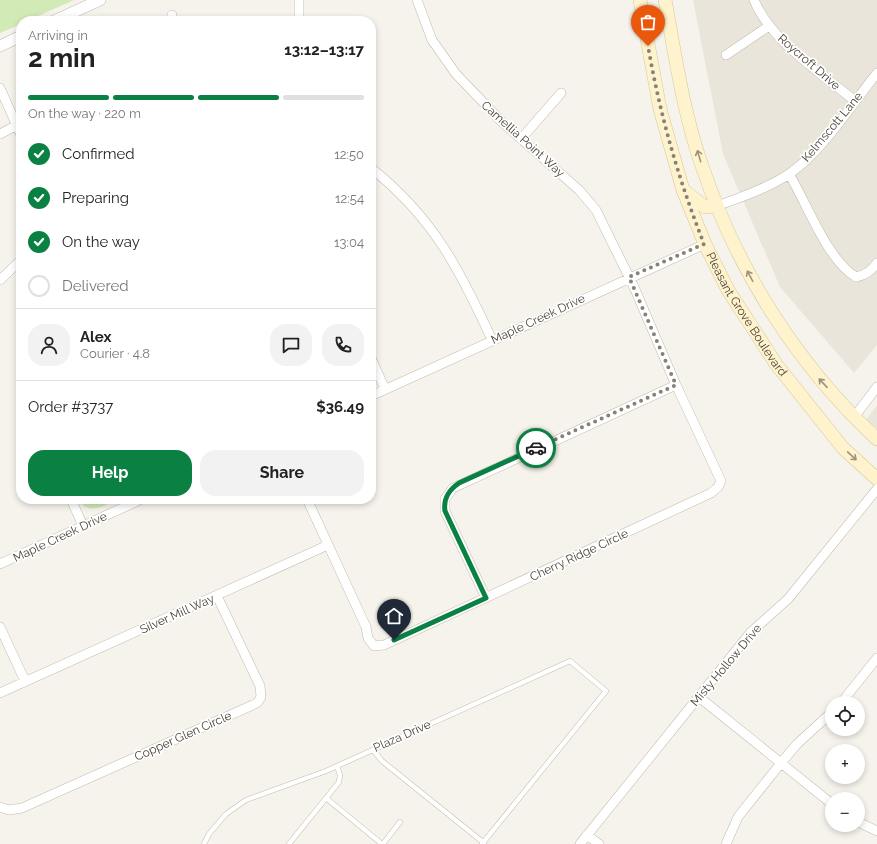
<!DOCTYPE html>
<html lang="en">
<head>
<meta charset="utf-8">
<style>
  :root { --surface:#fff; --page:#f2f2f2; --text:#222; --muted:#767676; --line:#e0e0e0; --accent:#0b8043 }
  body { margin:0; font-family:Raleway,sans-serif; background:var(--page); color:var(--text); height:100vh; display:flex; flex-direction:column; font-size:15px; white-space:nowrap }
  * { box-sizing:border-box; margin:0 }
  p { font-size:13px; color:var(--muted) }
  .icon { flex:none; width:22px; height:22px; fill:none; stroke:currentColor; stroke-width:2; stroke-linecap:round; stroke-linejoin:round }
  .map { position:relative; flex:1; overflow:hidden }
  .panel { position:absolute; left:16px; top:16px; width:360px; height:488px; display:flex; flex-direction:column; background:var(--surface); border-radius:16px; box-shadow:0 2px 6px #0003 }
  .panel>* { flex:none }
  .buttons { position:absolute; left:825px; top:696px; display:grid; gap:8px }
  .buttons a { display:grid; place-items:center; width:40px; height:40px; border-radius:50%; background:var(--surface); box-shadow:0 2px 6px #0003; font-size:20px }
  .pin { position:absolute; display:grid; place-items:center; width:34px; height:34px; color:#fff; margin:-41px -17px; border-radius:50% 50% 50% 0; rotate:-45deg; box-shadow:0 0 4px #0007 }
  .pin .icon { rotate:45deg }
  .courier { position:absolute; display:grid; place-items:center; width:40px; height:40px; margin:-20px; border:3px solid #0b8043; border-radius:50%; background:#fff; color:#222; box-shadow:0 1px 5px #0007 }
  .summary em { font-style:normal; font-weight:700 }
  .summary div { display:flex; flex-direction:column-reverse }
  .summary { display:flex; align-items:center; justify-content:space-between; height:68px; padding:0 12px }
  h1 { font-size:26px; font-weight:700; line-height:30px }
  .bar { display:grid; grid-template-columns:repeat(4,1fr); gap:6px 4px; align-content:center; height:48px; padding:0 12px }
  .bar i { height:5px; border-radius:3px; background:var(--line) }
  .bar .active { background:var(--accent) }
  .bar p { grid-column:span 4 }
  .line { display:flex; align-items:center; gap:10px; padding:0 12px; border-top:1px solid var(--line) }
  .line div { flex:1 }
  .round { display:grid; place-items:center; flex:none; width:42px; height:42px; border-radius:16px; background:var(--page) }
  ol { padding:0 12px; list-style:none }
  li { display:flex; align-items:center; gap:12px; height:44px }
  li p { margin-inline-start:auto }
  li .icon { padding:4px; border-radius:50%; background:var(--accent); color:#fff; stroke-width:4 }
  li:last-child { color:var(--muted) }
  li i { width:22px; height:22px; border:2px solid var(--line); border-radius:50% }
  .action { display:flex; gap:8px; margin-top:auto; padding:8px 12px }
  .action a { flex:1; height:46px; border-radius:16px; background:var(--accent); color:#fff; font-size:16px; font-weight:700; line-height:46px; text-align:center }
  .action a+a { background:var(--page); color:var(--text) }
  .map>svg:first-child { display:block }
  .residential { fill:#eae5da }
  .green { fill:#d2eab5 }
  .lines { fill:none; stroke-linecap:round; stroke-linejoin:round }
  .service-casing { stroke:#c2bbae; stroke-width:5.5 }
  .minor-casing { stroke:#c2bbae; stroke-width:10 }
  .tertiary-casing { stroke:#c2bbae; stroke-width:12 }
  .secondary-casing { stroke:#d6c79b; stroke-width:14 }
  .service { stroke:#fff; stroke-width:4.5 }
  .minor { stroke:#fff; stroke-width:9 }
  .tertiary { stroke:#fff; stroke-width:11 }
  .secondary { stroke:#fff3cd; stroke-width:13 }
  .oneway { stroke:#9c937c }
  .done { stroke:#878178; stroke-width:4; stroke-dasharray:0 7.2 }
  .route { stroke:#0b8043; stroke-width:5 }
  .labels { text-anchor:middle; stroke-width:3.5; stroke-linejoin:round; paint-order:stroke }
  .street-label { font-size:12px; fill:#4b4439; stroke:#fff }
</style>
</head>
<body>
<div class="map">
<svg width="877" height="844" viewBox="0 0 877 844">
  <rect width="100%" height="100%" fill="#f6f3ec"/>
  <path class="residential" d="M693,0H877V345L854,373L780,287L723,154Z
    M877,405V429L866,420Z"/>
  <path class="green" d="M0,0H74L27,21H21V24L0,33Z
    M79,499H119C105,505 88,517 79,499Z"/>
  <g class="lines">
    <g class="service-casing">
      <path id="service" d="M373,750L382,761L484,843
        M326,798L382,844
        M204,844L209,834L226,814L246,800L326,771L570,661L606,691L482,844
        M289,844L339,782L340,775L337,766
        M383,844L400,822"/>
    </g>
    <g class="minor-casing">
      <path id="minor" d="M754,0C771,41 821,73 855,101
        M171,21L172,15
        M299,21V0
        M726,55L769,26
        M0,88L21,135
        M0,134L21,123
        M521,139L561,93
        M371,168C433,217 460,270 492,340
        M789,174C807,203 827,260 856,277C866,275 871,271 877,263
        M717,206C741,197 768,188 789,174C822,152 852,104 877,73
        M0,280L21,260
        M371,358L385,389
        M371,396L705,244
        M855,416L877,387
        M71,499L83,526
        M307,499L366,627L368,638L374,646L384,645L711,493L718,487L721,481L676,385L634,287L596,210L579,190L502,122L456,74L432,40L417,0
        M0,564L142,499
        M486,598L445,511V499L453,488L676,385
        M0,627L25,681
        M0,693L328,545
        M699,697L832,804
        M841,703L877,658
        M0,807L9,810L22,808L257,703L261,697L260,686L217,596
        M858,822L877,831
        M587,835L599,844
        M580,844L751,632L788,599L877,489
        M726,844L738,817L781,763L797,744L832,712"/>
    </g>
    <g class="tertiary-casing">
      <path id="tertiary" d="M54,21L100,0
        M0,46L21,36"/>
    </g>
    <g class="secondary-casing">
      <g id="secondary">
        <path id="s1" d="M640,0L660,109L683,190L705,244L728,290L776,364L843,448L877,479"/>
        <path d="M665,0C675,54 683,111 701,163C736,268 796,364 877,439"/>
        <path d="M683,190L705,207L717,206"/>
      </g>
    </g>
    <use href="#service" class="service"/>
    <use href="#minor" class="minor"/>
    <use href="#tertiary" class="tertiary"/>
    <use href="#secondary" class="secondary"/>
  </g>
  <defs><path id="oneway-shaft" d="M-6 0H5M1.5-3L5.5 0L1.5 3" fill="none" stroke-width="1.6" stroke-linecap="round" stroke-linejoin="round"/></defs>
  <g class="oneway">
    <use href="#oneway-shaft" transform="translate(699 156) rotate(-106)"/>
    <use href="#oneway-shaft" transform="translate(750 276) rotate(-118)"/>
    <use href="#oneway-shaft" transform="translate(823 383) rotate(-133)"/>
    <use href="#oneway-shaft" transform="translate(852 456) rotate(43)"/>
  </g>
  <g class="lines">
    <path class="done" d="M536,448L676,385L629,277L704,244C678,178 660,115 648,46"/>
    <path class="route" d="M394,640L486,598L445,511C443,498 449,490 459,483L536,448"/>
  </g>
  <g class="labels">
    <g class="street-label">
      <text transform="translate(809 62) rotate(41)" y="4">Roycroft Drive</text>
      <text transform="translate(832 127) rotate(-50)" y="4">Kelmscott Lane</text>
      <text transform="translate(523 139) rotate(42)" y="4">Camellia Point Way</text>
      <text dy="4" stroke="none"><textPath href="#s1" startOffset="335">Pleasant Grove Boulevard</textPath></text>
      <text transform="translate(538 319) rotate(-25)" y="4">Maple Creek Drive</text>
      <text transform="translate(60 537) rotate(-25)" y="4">Maple Creek Drive</text>
      <text transform="translate(579 555) rotate(-25)" y="4">Cherry Ridge Circle</text>
      <text transform="translate(177 614) rotate(-24)" y="4">Silver Mill Way</text>
      <text transform="translate(726 665) rotate(-50)" y="4">Misty Hollow Drive</text>
      <text transform="translate(183 736) rotate(-24)" y="4">Copper Glen Circle</text>
      <text transform="translate(402 736) rotate(-24)" y="4">Plaza Drive</text>
    </g>
  </g>
</svg>
<div class="buttons">
<a><svg class="icon" aria-label="locate" viewBox="0 0 24 24"><circle cx="12" cy="12" r="6"/><path d="M12 2v4M12 18v4M2 12h4M18 12h4"/></svg></a>
<a>+</a>
<a>−</a>
</div>
<div class="pin" style="left:648px;top:46px;background:#ea580c"><svg class="icon" aria-label="bag" viewBox="0 0 24 24"><path d="M5 8h14l-1 12H6zM9 8a3 3 0 0 1 6 0"/></svg></div>
<div class="pin" style="left:394px;top:640px;background:#1f2937"><svg class="icon" aria-label="home" viewBox="0 0 24 24"><path d="M3 11l9-7 9 7M6 9v11h12V9"/></svg></div>
<div class="courier" style="left:536px;top:448px"><svg class="icon" aria-label="car" viewBox="0 0 24 24"><path d="M5 17H2v-5l4-1 3-4h7l3 4 3 1v5h-3M9 17h6M6 11h13"/><circle cx="7" cy="17" r="2"/><circle cx="17" cy="17" r="2"/></svg></div>
<section class="panel">
<div class="summary"><div><h1>2 min</h1><p>Arriving in</p></div><em>13:12–13:17</em></div>
<div class="bar"><i class="active"></i><i class="active"></i><i class="active"></i><i></i><p>On the way · 220 m</p></div>
<ol>
<li><svg class="icon" aria-label="check" viewBox="0 0 24 24"><path d="M5 12l5 5 9-10"/></svg>Confirmed<p>12:50</p></li>
<li><svg class="icon" aria-label="check" viewBox="0 0 24 24"><path d="M5 12l5 5 9-10"/></svg>Preparing<p>12:54</p></li>
<li><svg class="icon" aria-label="check" viewBox="0 0 24 24"><path d="M5 12l5 5 9-10"/></svg>On the way<p>13:04</p></li>
<li><i></i>Delivered</li>
</ol>
<div class="line" style="height:72px"><a class="round"><svg class="icon" aria-label="person" viewBox="0 0 24 24"><circle cx="12" cy="8" r="4"/><path d="M4 21q1-7 8-7t8 7"/></svg></a><div><b>Alex</b><p>Courier · 4.8</p></div><a class="round"><svg class="icon" aria-label="chat" viewBox="0 0 24 24"><path d="M4 5h16v11H9l-5 4z"/></svg></a><a class="round"><svg class="icon" aria-label="phone" viewBox="0 0 24 24"><path d="M5 4h4l2 5-3 2q2 4 5 5l2-3 5 2v4C11 20 4 13 5 4z"/></svg></a></div>
<div class="line" style="height:52px"><div>Order #3737</div><b>$36.49</b></div>
<div class="action"><a>Help</a><a>Share</a></div>
</section>
</div>
</body>
</html>
